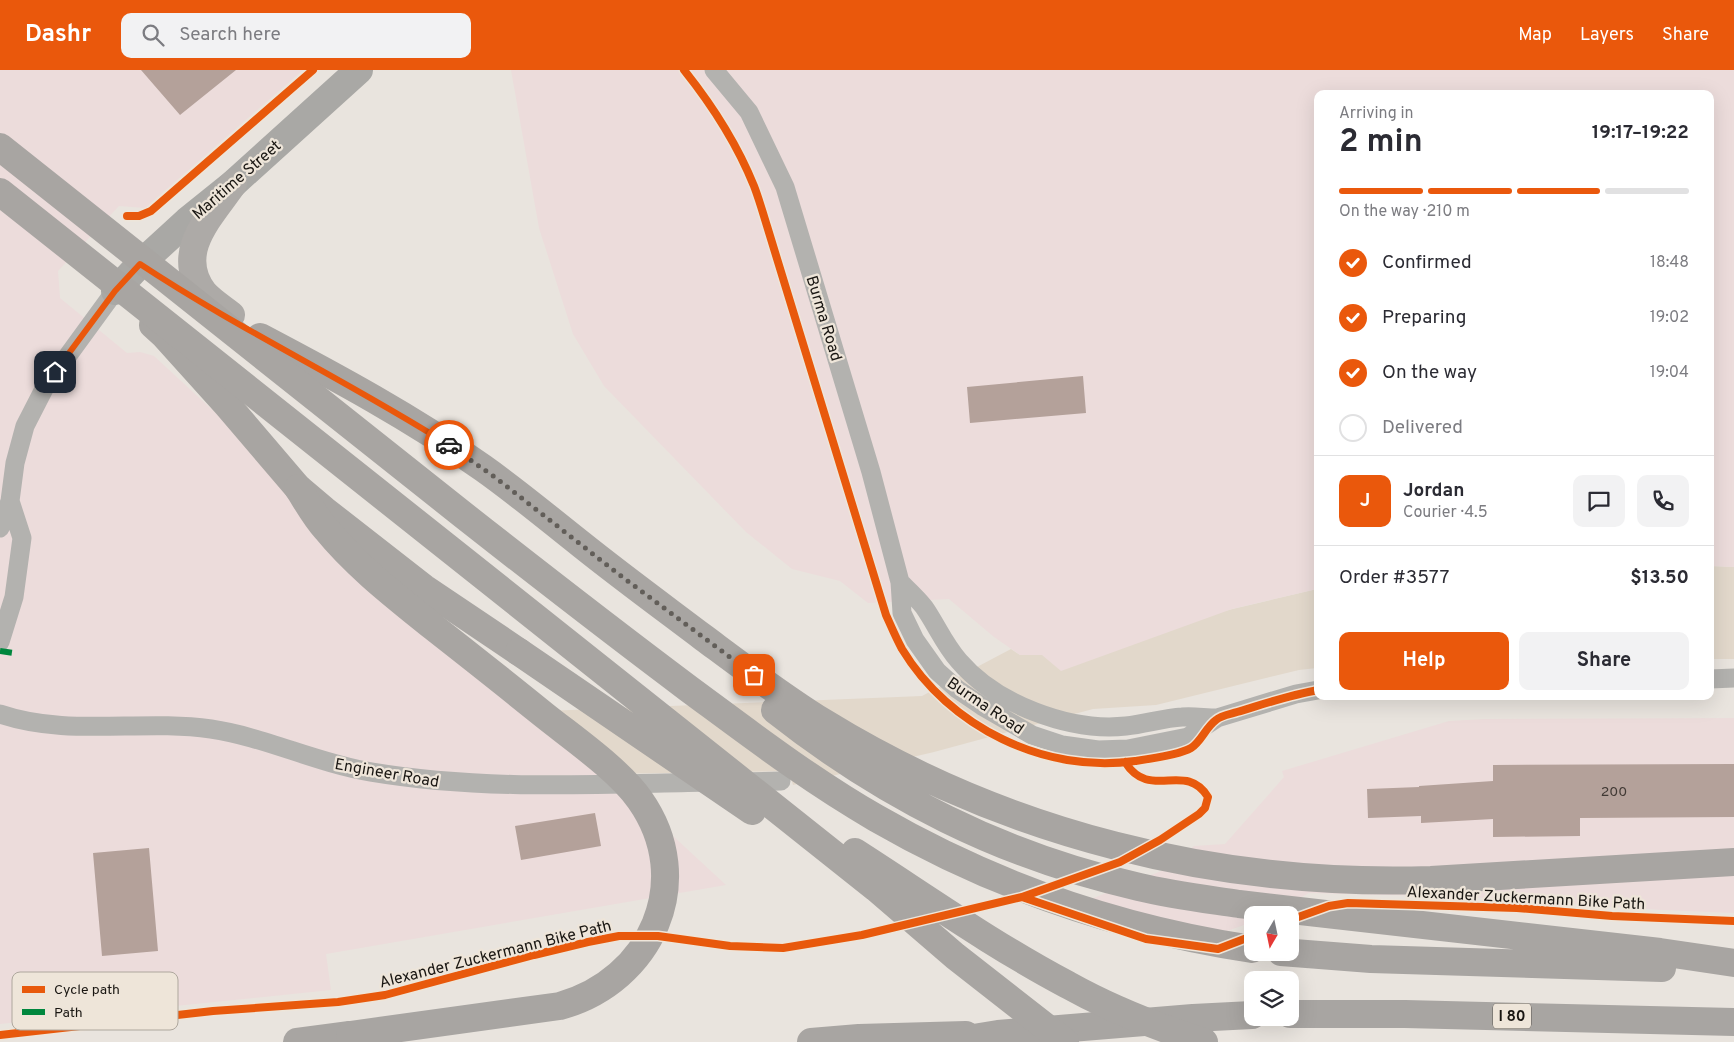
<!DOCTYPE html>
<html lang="en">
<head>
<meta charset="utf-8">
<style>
  :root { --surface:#fff; --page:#f2f2f3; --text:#2b2b33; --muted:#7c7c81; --line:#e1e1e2; --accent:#ea580c }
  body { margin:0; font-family:Overpass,sans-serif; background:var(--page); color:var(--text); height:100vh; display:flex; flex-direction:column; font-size:19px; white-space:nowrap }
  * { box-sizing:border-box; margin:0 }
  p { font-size:16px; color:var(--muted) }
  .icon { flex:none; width:28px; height:28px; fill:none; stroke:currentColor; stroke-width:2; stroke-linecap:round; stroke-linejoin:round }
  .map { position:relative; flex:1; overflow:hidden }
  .details { position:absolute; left:1314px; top:20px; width:400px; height:610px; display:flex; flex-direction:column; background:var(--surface); border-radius:10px; box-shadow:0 5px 20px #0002 }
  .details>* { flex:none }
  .needle { width:32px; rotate:189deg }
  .tools { position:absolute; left:1244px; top:836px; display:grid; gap:10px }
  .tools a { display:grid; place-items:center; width:55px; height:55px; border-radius:10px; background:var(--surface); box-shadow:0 5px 20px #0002; font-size:25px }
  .pin { position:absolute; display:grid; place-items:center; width:42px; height:42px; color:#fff; margin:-21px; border-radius:10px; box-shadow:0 2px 8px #0006 }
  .courier { position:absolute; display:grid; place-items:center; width:50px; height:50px; margin:-25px; border:4px solid #ea580c; border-radius:50%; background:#fff; color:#222; box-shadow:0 1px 6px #0007 }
  .head em { font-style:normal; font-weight:700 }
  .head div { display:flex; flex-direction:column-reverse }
  .head { display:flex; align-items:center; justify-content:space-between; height:85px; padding:0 25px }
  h1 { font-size:32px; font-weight:700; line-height:38px }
  .bar { display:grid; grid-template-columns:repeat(4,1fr); gap:8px 5px; align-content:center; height:60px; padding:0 25px }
  .bar i { height:6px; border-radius:4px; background:var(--line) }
  .bar .active { background:var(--accent) }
  .bar p { grid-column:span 4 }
  .line { display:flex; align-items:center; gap:12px; padding:0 25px; border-top:1px solid var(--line) }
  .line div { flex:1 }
  .round { display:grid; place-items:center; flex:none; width:52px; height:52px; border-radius:10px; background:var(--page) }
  ol { padding:0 25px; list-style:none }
  li { display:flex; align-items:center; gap:15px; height:55px }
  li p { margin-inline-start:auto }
  li .icon { padding:5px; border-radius:50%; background:var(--accent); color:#fff; stroke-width:4 }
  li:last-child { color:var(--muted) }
  li i { width:28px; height:28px; border:2px solid var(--line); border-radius:50% }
  .primary-button { display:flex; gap:10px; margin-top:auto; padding:10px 25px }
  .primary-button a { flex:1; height:58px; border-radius:10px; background:var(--accent); color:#fff; font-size:20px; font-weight:700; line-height:58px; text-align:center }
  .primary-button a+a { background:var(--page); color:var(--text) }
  header { display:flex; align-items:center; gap:30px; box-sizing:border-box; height:70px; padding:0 25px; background:var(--accent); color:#fff }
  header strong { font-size:24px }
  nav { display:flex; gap:28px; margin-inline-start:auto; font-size:18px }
  .search { width:350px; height:45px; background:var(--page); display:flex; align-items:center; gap:12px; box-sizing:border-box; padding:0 18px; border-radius:10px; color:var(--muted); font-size:19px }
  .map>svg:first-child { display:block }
  .built { fill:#e2d8cb }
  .industrial { fill:#ecdcdb }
  .building { fill:#b4a19a }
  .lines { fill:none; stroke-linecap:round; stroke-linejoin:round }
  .minor { stroke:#b3b2af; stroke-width:19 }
  .secondary { stroke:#a9a8a5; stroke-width:28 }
  .primary { stroke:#adaaa7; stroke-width:28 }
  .motorway { stroke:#a8a5a2; stroke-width:28 }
  .motorway-bridge { stroke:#a8a5a2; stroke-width:28 }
  .quiet { stroke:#00873e; stroke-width:6; stroke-dasharray:12 6; stroke-linecap:butt }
  .cycleway-casing { stroke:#eee5d9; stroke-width:11 }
  .cycleway { stroke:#e8590c; stroke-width:8 }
  .done { stroke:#625e59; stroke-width:5; stroke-dasharray:0 9 }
  .route { stroke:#ea580c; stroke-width:6 }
  .labels { text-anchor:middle; stroke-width:4.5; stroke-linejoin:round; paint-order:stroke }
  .number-label { font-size:14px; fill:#403934 }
  .shield { fill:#eee5d9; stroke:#59544e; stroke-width:1 }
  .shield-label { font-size:15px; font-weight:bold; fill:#191612 }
  .street-label { font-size:16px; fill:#191612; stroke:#eee5d9 }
  .key { fill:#eee5d9; stroke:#aea79d; stroke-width:1 }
  .key-label { font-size:14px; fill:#191612 }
</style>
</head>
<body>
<header>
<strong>Dashr</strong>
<div class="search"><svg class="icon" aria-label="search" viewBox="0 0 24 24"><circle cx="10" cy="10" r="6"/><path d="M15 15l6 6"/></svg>Search here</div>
<nav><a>Map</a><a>Layers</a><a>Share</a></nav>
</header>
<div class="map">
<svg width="1734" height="972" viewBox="0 0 1734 972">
  <rect width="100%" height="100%" fill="#e9e4de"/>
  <path class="built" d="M1710,496L1734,497V589H1710Z
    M1317,519V598L1299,600L1156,635L1093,639L934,682L793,715L789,701L537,705L0,522L521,642L922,626L1011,579L1020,585L1042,584Z"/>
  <path class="industrial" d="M0,0H303L145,138L119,136L58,201L60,228L127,283L140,282L154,286L726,815L326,884L331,920L0,954Z
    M511,0H1734V497L1710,496V24H1318L1317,519L1232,539L1061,601L1042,585H1020L994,567L949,529L868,533L840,511L792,499L746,462L604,316L573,264L539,158Z
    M1734,648V843L1662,840L1469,827L1309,823L1269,845H1252V852L1208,868L1081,833L1164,800L1194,776L1225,774L1284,707L1282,701L1449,651L1486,649Z"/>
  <path class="building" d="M141,0H236L180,45Z
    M1083,306L1086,343L970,353L967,317Z
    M1734,694V747L1580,748V766L1493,767V749L1421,753V746L1368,748L1367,719L1419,717V716L1493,711V695Z
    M595,743L601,776L521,790L515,756Z
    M149,778L158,881L102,886L93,783Z"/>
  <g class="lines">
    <path class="minor" d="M714,0L749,42L785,117L871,402L900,512L902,543L915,570L937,601L957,619L982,636L1032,665L1062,675L1098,680L1128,679L1188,667L1217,648L1296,624L1318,620
      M0,458L10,431L15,393L25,356L45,317L115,221
      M900,512C908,520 917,528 924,537C936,554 944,574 959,591C996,634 1069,662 1126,656C1145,654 1164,648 1182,647C1194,646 1205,648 1217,648
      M0,572L14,527L22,468L10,431
      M1710,609L1734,608
      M0,644C67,667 141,649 211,659C265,667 316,693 371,702C484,721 597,714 711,712
      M738,712L781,711"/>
    <path class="secondary" d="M115,221L140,194L187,151L233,114L359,0"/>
    <path class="primary" d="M231,245C222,238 211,231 204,223C173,183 210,147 233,114"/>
    <path class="motorway" d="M153,255L164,265L228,336L298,418L324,440L424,518L519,582
      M260,267C336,307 412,348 483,398C517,422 549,449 582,475C622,507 663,537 704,568C743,597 781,626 823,652C1005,764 1217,817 1431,810L1734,792
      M775,640C884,726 1002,786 1139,817C1172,825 1206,829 1239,834L1660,882L1734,893
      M1281,882L1371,889L1662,898
      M1290,944H1405L1734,952
      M297,972L350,965
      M811,972L859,968L966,965
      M949,972L998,964L1193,948L1252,945"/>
    <path class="motorway-bridge" d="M0,77C154,199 308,321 462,444C537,503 613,562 689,619C750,664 810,710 876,748C992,815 1120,859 1252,879
      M0,122L876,818L955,886L1065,972
      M298,418C307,432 315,447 326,459C356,496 395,526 432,556C469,585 507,615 544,645C574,669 619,700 640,730C697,811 651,911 560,936L350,965
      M519,582L752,741
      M855,782C925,827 994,876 1068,915C1111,939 1157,957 1204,972"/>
    <path class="quiet" d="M0,581L14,583"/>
    <g class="cycleway-casing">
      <path id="cycleway" d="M684,0C712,35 737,74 754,116C759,129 763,143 767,156L886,545C891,556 896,568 902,579C949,657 1045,704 1135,691C1149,689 1179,685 1191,678C1201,672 1206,657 1216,650C1221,645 1231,644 1237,642C1264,634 1290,625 1318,620
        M127,146H139L151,141L313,0
        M1022,827L1120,792L1160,770L1199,744L1205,738L1208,727C1185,690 1150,732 1125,692
        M1290,850L1329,836L1348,833L1517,838L1612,846L1734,851
        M0,965L213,941L338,932L385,925L534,885L588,872L619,866H658L730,876L783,878L862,865L1022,827L1146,869L1218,879L1252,866"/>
    </g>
    <use href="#cycleway" class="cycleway"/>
  </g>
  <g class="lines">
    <path class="done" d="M449,375L496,408L621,506L754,605"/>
    <path class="route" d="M55,302L115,221L140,194C240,260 348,311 449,375"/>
  </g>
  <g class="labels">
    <g class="number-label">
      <text x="1614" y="726">200</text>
    </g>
    <rect class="shield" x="1493" y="933.5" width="38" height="25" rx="4"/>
    <g class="shield-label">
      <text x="1512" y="951">I 80</text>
    </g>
    <g class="street-label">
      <text transform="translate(236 109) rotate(-41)" y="6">Maritime Street</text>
      <text transform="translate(825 248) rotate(73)" y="6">Burma Road</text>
      <text transform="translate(986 635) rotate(34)" y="6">Burma Road</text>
      <text transform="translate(387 702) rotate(10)" y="6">Engineer Road</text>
      <text transform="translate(1526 827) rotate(3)" y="6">Alexander Zuckermann Bike Path</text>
      <text transform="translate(495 883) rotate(-14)" y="6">Alexander Zuckermann Bike Path</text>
    </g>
  </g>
  <rect x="12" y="902" width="166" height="58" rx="8" class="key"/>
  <rect x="22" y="916" width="23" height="7" fill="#e8590c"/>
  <rect x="22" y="939" width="23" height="6" fill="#00873e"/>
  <g class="key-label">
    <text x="54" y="924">Cycle path</text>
    <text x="54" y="947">Path</text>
  </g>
</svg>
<div class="tools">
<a><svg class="needle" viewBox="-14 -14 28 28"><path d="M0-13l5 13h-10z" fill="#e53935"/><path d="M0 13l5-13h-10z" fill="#7c7c81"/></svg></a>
<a><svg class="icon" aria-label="layers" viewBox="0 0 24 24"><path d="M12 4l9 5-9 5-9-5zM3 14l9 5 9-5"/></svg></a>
</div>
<div class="pin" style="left:754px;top:605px;background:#ea580c"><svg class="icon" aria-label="bag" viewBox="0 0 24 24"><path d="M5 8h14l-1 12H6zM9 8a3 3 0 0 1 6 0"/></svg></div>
<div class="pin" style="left:55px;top:302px;background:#1f2937"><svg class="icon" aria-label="home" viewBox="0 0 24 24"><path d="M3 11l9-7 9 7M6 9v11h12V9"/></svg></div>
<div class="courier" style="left:449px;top:375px"><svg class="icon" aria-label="car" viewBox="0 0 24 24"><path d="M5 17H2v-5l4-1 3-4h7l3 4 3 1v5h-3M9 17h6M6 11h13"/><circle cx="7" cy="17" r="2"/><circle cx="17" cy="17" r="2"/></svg></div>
<section class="details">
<div class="head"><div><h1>2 min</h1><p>Arriving in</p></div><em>19:17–19:22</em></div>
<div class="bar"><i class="active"></i><i class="active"></i><i class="active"></i><i></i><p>On the way · 210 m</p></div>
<ol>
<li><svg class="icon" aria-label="check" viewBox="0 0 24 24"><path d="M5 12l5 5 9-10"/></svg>Confirmed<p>18:48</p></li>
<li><svg class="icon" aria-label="check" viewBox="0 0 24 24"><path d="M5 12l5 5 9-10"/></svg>Preparing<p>19:02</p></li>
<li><svg class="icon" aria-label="check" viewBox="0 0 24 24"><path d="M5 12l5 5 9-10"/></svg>On the way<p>19:04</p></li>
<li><i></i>Delivered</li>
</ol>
<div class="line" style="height:90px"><b class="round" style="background:var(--accent);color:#fff">J</b><div><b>Jordan</b><p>Courier · 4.5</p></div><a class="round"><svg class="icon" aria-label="chat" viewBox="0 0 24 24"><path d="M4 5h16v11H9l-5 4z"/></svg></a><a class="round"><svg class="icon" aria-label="phone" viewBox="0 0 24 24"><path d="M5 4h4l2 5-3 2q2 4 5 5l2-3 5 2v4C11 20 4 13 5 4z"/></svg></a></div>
<div class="line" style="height:65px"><div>Order #3577</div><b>$13.50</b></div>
<div class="primary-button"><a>Help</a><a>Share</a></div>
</section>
</div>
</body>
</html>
